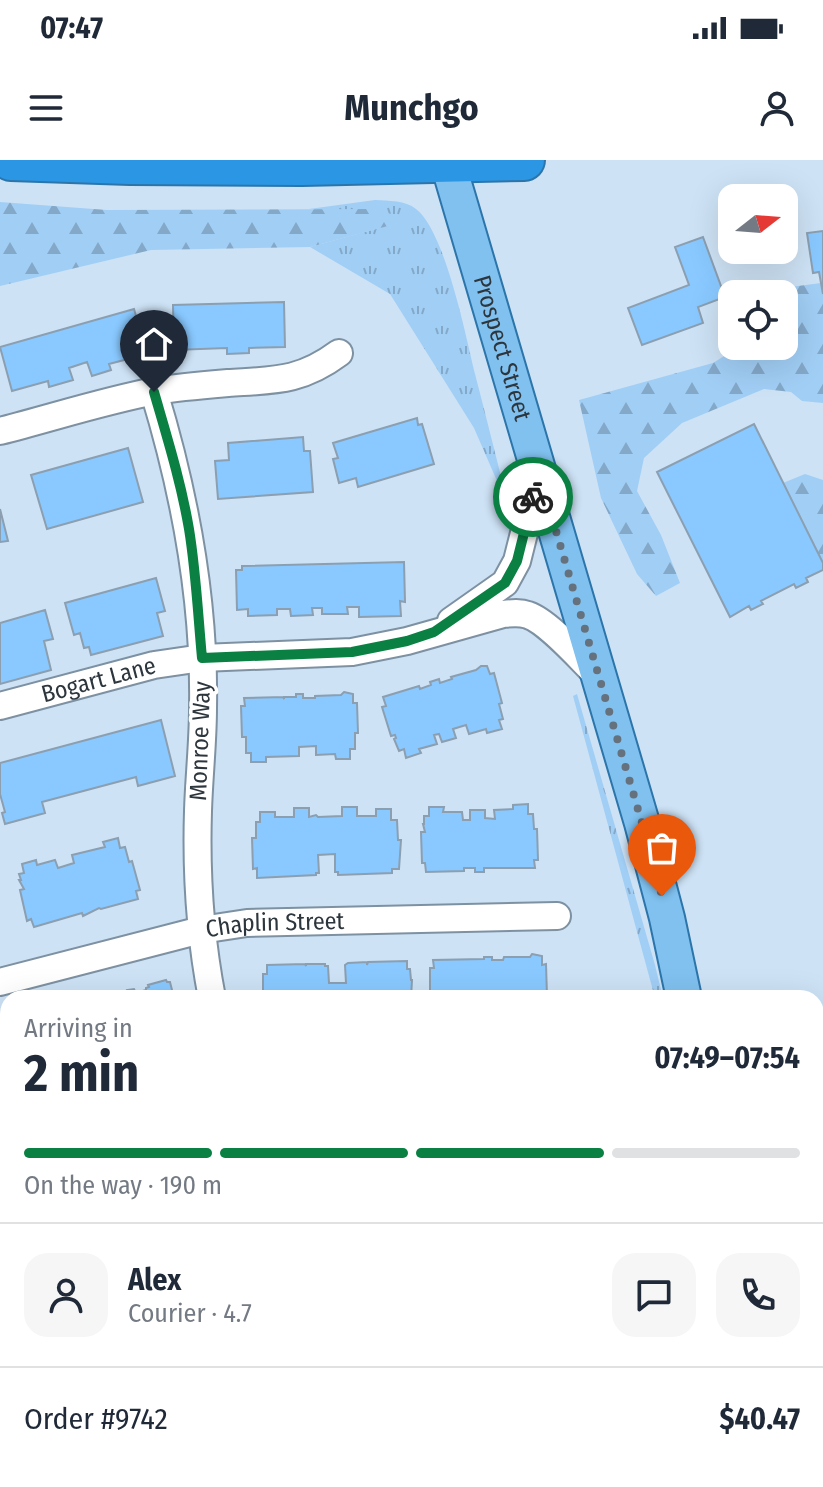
<!DOCTYPE html>
<html lang="en">
<head>
<meta charset="utf-8">
<style>
  :root { --surface:#fff; --page:#f6f6f7; --text:#1f2937; --muted:#747a83; --line:#e0e1e3; --accent:#0b8043 }
  body { margin:0; font-family:"Fira Sans Condensed",sans-serif; background:var(--page); color:var(--text); height:100vh; display:flex; flex-direction:column; font-size:30px; white-space:nowrap }
  * { box-sizing:border-box; margin:0 }
  p { font-size:26px; color:var(--muted) }
  .icon { flex:none; width:44px; height:44px; fill:none; stroke:currentColor; stroke-width:2; stroke-linecap:round; stroke-linejoin:round }
  .map { position:relative; flex:1; overflow:hidden }
  .sheet { position:absolute; left:0px; top:830px; width:824px; height:498px; display:flex; flex-direction:column; background:var(--surface); border-radius:24px 24px 0 0; box-shadow:0 8px 32px #0002 }
  .sheet>* { flex:none }
  .needle { width:52px; rotate:73deg }
  .fabs { position:absolute; left:718px; top:24px; display:grid; gap:16px }
  .fabs a { display:grid; place-items:center; width:80px; height:80px; border-radius:16px; background:var(--surface); box-shadow:0 8px 32px #0002; font-size:40px }
  .pin { position:absolute; display:grid; place-items:center; width:68px; height:68px; color:#fff; margin:-82px -34px; border-radius:50% 50% 50% 0; rotate:-45deg; box-shadow:0 0 8px #0007 }
  .pin .icon { rotate:45deg }
  .courier { position:absolute; display:grid; place-items:center; width:80px; height:80px; margin:-40px; border:6px solid #0b8043; border-radius:50%; background:#fff; color:#222; box-shadow:0 2px 10px #0007 }
  .summary em { font-style:normal; font-weight:700 }
  .summary div { display:flex; flex-direction:column-reverse }
  .summary { display:flex; align-items:center; justify-content:space-between; height:136px; padding:0 24px }
  h1 { font-size:52px; font-weight:700; line-height:60px }
  .bar { display:grid; grid-template-columns:repeat(4,1fr); gap:12px 8px; align-content:center; height:96px; padding:0 24px }
  .bar i { height:10px; border-radius:6px; background:var(--line) }
  .bar .current { background:var(--accent) }
  .bar p { grid-column:span 4 }
  .line { display:flex; align-items:center; gap:20px; padding:0 24px; border-top:2px solid var(--line) }
  .line div { flex:1 }
  .round { display:grid; place-items:center; flex:none; width:84px; height:84px; border-radius:24px; background:var(--page) }
  .status { display:flex; justify-content:space-between; align-items:center; height:56px; padding:0 40px; background:var(--surface); direction:ltr }
  .status svg { height:22px; fill:currentColor }
  header { display:flex; justify-content:space-between; align-items:center; height:104px; padding:0 24px; background:var(--surface); font-size:36px; font-weight:700 }
  .map>svg:first-child { display:block }
  .grass { fill:url(#grass-tufts) }
  .forest { fill:url(#forest-firs) }
  .park { fill:url(#park-crowns) }
  .building { fill:#89c9ff; stroke:#8b9fb1; stroke-width:2 }
  .lines { fill:none; stroke-linecap:round; stroke-linejoin:round }
  .minor-casing { stroke:#7d91a2; stroke-width:30 }
  .major-casing { stroke:#2c75aa; stroke-width:38 }
  .highway-casing { stroke:#2c75aa; stroke-width:44 }
  .minor { stroke:#fff; stroke-width:26 }
  .major { stroke:#80c1ef; stroke-width:34 }
  .highway { stroke:#2b97e4; stroke-width:40 }
  .done { stroke:#65727d; stroke-width:8; stroke-dasharray:0 14.4 }
  .route { stroke:#0b8043; stroke-width:10 }
  .labels { text-anchor:middle; stroke-width:7; stroke-linejoin:round; paint-order:stroke }
  .street-label { font-size:24px; fill:#2d363d; stroke:#fff }
</style>
</head>
<body>
<div class="status"><b>07:47</b><svg viewBox="0 0 49 12"><path d="M0 12V9h3v3zM5 12V6h3v6zM10 12V3h3v9zM15 12V0h3v12zM26 1h20v11H26zM47 4h2v5h-2z"/></svg></div>
<header><svg class="icon" aria-label="menu" viewBox="0 0 24 24"><path d="M4 6h16M4 12h16M4 18h16"/></svg>Munchgo<svg class="icon" aria-label="person" viewBox="0 0 24 24"><circle cx="12" cy="8" r="4"/><path d="M4 21q1-7 8-7t8 7"/></svg></header>
<div class="map">
<svg width="823" height="1327" viewBox="0 0 823 1327">
  <defs>
    <pattern id="grass-tufts" width="24" height="20" patternUnits="userSpaceOnUse" patternTransform="scale(2)"><rect width="24" height="20" fill="#a1cef5"/><path d="M3 7l-1-3M5 7V3M7 7l1-3M15 17l-1-3M17 17v-4M19 17l1-3" fill="none" stroke="#84a8c8"/></pattern>
    <pattern id="forest-firs" width="22" height="20" patternUnits="userSpaceOnUse" patternTransform="scale(2)"><rect width="22" height="20" fill="#a1cef5"/><path d="M5 1l3.5 6h-7zM16 11l3.5 6h-7z" fill="#84a8c8"/></pattern>
    <pattern id="park-crowns" width="20" height="18" patternUnits="userSpaceOnUse" patternTransform="scale(2)"><rect width="20" height="18" fill="#a1cef5"/><path d="M2 6a3 3 0 1 1 6 0M12 15a3 3 0 1 1 6 0" fill="none" stroke="#84a8c8"/></pattern>
  </defs>
  <rect width="100%" height="100%" fill="#cde2f5"/>
  <path class="grass" d="M375,40C389,41 405,40 416,49C445,71 466,177 475,214C487,260 498,305 510,351L474,268L390,134L310,87L408,60L309,49Z
    M577,534L655,805L663,838H655L573,536Z"/>
  <path class="forest" d="M0,42L107,50L375,49L410,60L310,87L151,90L0,126Z
    M821,123L823,134V243L802,241L791,232L764,229L682,263L644,298L637,331L661,375L680,423L656,436L637,414L601,338L579,240L713,203L740,186H784V134H736Z
    M805,314L823,320V403L783,323Z
    M8,966V1092L0,1077V968Z
    M823,1112V1226H816V1115Z"/>
  <path class="park" d="M816,1226H823V1327H756L755,1320H816Z"/>
  <path class="building" d="M823,71V134L819,112L813,113L807,73Z
    M703,77L725,137L698,147L703,163L642,185L628,148L689,125L675,87Z
    M284,142L285,187L249,188V193L227,194V188L174,190L173,145Z
    M134,149L147,194L109,204L111,210L92,216L87,202L69,208L73,220L49,227L48,221L12,231L0,187Z
    M417,258L418,265L422,264L434,304L358,327L356,318L339,323L333,299L338,298L333,283Z
    M754,264L823,403V410L806,418L808,422L796,428L794,424L761,441L763,444L751,450L749,446L730,457L657,312Z
    M303,277L304,291H310L313,332L218,339L215,301L229,300L228,283Z
    M128,288L143,342L47,369L31,315Z
    M0,349L8,381L0,382Z
    M404,402L405,442L400,441L401,456L359,457V447H347L348,454H322V448H312L313,455L291,456L290,449H277V455L248,456V449L237,450L236,410H242V406Z
    M156,418L165,451L157,453L163,476L91,495L89,487L84,488L80,473L74,475L65,443Z
    M45,450L53,479L44,481L51,510L0,524V463Z
    M481,506H487L490,514L494,513L502,543L499,544L503,559L499,560L502,569L487,573L486,569L469,574L466,565L453,569L456,578L442,582L439,574L434,575L437,584L419,589L421,593L406,598L404,589L399,591L394,579L396,578L395,575L391,576L382,547L386,546L383,537L419,526L420,529L431,525L430,522L439,519L440,523L452,519L451,517L476,510Z
    M344,532L353,534V543H357L358,573H355V589H350V599H336L335,594L316,595V586L299,587V596L266,597V602H251V593H246V577H242L241,546H245L244,538L283,537L284,539V537H296V534H303V538H315V536L341,535Z
    M161,560L175,616L138,626L136,617L42,642L45,653L5,664L2,653L5,652L0,634V603Z
    M528,644V654H533L534,669H537L538,700H534L535,708H484V712H475V708H464V711L426,712L425,703H422L421,672H425L423,664H424V656H429V647H444L443,652H462L463,660H470V650H485V658L495,659L494,650L513,649V645Z
    M342,647H357V656H376V649H391V660H397L398,680H401L399,709H392V713L338,715V712H335V694L318,695L319,713H316V715L257,718V708L253,709L252,678H256V662H260V652H275V657H294V648H309V657L316,655L318,657L342,656Z
    M118,678L120,688L125,687L129,702L132,701L140,730L136,731L138,739L101,749L99,748L83,756L82,753L34,767L31,759L27,761L20,730L24,729L19,720H21L19,714L24,713L22,704L36,700L37,705L55,700L58,708L74,703L72,695L105,687L103,682Z
    M532,794L542,796V805L546,804L547,836H543V838H430V808H434L433,800L484,799V797H492V800H503L504,797H530Z
    M407,801V809H410L411,820H412L411,838H263V814H267V805L305,804L306,806V804H325V806H328L329,823H346L345,805L348,803L367,802V805L368,802Z
    M166,820L167,822H170L174,838H100L112,835L113,838L128,834L127,830L134,829L136,833L146,830V828L149,827L148,825Z
    M823,851V896L820,897L816,890V855Z
    M8,864V925L0,927L2,932H0V866L4,865L5,867Z
    M5,1112L8,1119V1127L3,1129L0,1124V1114Z
    M97,1320H150L146,1322L149,1327H100Z
    M439,1320H476L480,1327H439Z
    M497,1320H507L511,1327H483Z"/>
  <g class="lines">
    <g class="minor-casing">
      <g id="minor">
        <path d="M154,232C185,334 205,440 203,548C203,582 199,617 198,651C196,714 200,776 212,838"/>
        <path d="M0,271C51,258 103,241 155,231C179,227 204,225 228,223C274,220 300,222 339,193"/>
        <path d="M451,461L505,423L517,401L539,313"/>
        <path id="s1" d="M0,546L154,505L202,498L352,492L407,481L503,454C512,453 520,452 528,455C549,462 583,502 600,518"/>
        <path id="s2" d="M0,822L201,770L247,763L557,756"/>
        <path d="M816,993L823,989"/>
        <path d="M0,1251L8,1247"/>
      </g>
    </g>
    <g class="major-casing">
      <g id="major">
        <path id="s3" d="M447,0L642,663L667,758L684,838"/>
        <path d="M716,1320L717,1327"/>
      </g>
    </g>
    <g class="highway-casing">
      <path id="highway" d="M11,0L130,4L302,5L524,0"/>
    </g>
    <use href="#minor" class="minor"/>
    <use href="#major" class="major"/>
    <use href="#highway" class="highway"/>
  </g>
  <g class="lines">
    <path class="done" d="M533,337L539,313L642,663L662,736"/>
    <path class="route" d="M154,232C167,277 181,322 189,369C196,412 198,455 202,498L352,492L407,481L434,472L505,423L517,401L533,337"/>
  </g>
  <g class="labels">
    <g class="street-label">
      <text dy="8" stroke="none"><textPath href="#s3" startOffset="196">Prospect Street</textPath></text>
      <text dy="8" stroke="none"><textPath href="#s1" startOffset="102">Bogart Lane</textPath></text>
      <text transform="translate(200 581) rotate(-88)" y="8">Monroe Way</text>
      <text dy="8" stroke="none"><textPath href="#s2" startOffset="282">Chaplin Street</textPath></text>
    </g>
  </g>
</svg>
<div class="fabs">
<a><svg class="needle" viewBox="-14 -14 28 28"><path d="M0-13l5 13h-10z" fill="#e53935"/><path d="M0 13l5-13h-10z" fill="#747a83"/></svg></a>
<a><svg class="icon" aria-label="locate" viewBox="0 0 24 24"><circle cx="12" cy="12" r="6"/><path d="M12 2v4M12 18v4M2 12h4M18 12h4"/></svg></a>
</div>
<div class="pin" style="left:662px;top:736px;background:#ea580c"><svg class="icon" aria-label="bag" viewBox="0 0 24 24"><path d="M5 8h14l-1 12H6zM9 8a3 3 0 0 1 6 0"/></svg></div>
<div class="pin" style="left:154px;top:232px;background:#1f2937"><svg class="icon" aria-label="home" viewBox="0 0 24 24"><path d="M3 11l9-7 9 7M6 9v11h12V9"/></svg></div>
<div class="courier" style="left:533px;top:337px"><svg class="icon" aria-label="bike" viewBox="0 0 24 24"><circle cx="6" cy="16" r="4"/><circle cx="18" cy="16" r="4"/><path d="M6 16l4-8h5l3 8M10 8l3 8H6M13 5h3"/></svg></div>
<section class="sheet">
<div class="summary"><div><h1>2 min</h1><p>Arriving in</p></div><em>07:49–07:54</em></div>
<div class="bar"><i class="current"></i><i class="current"></i><i class="current"></i><i></i><p>On the way · 190 m</p></div>
<div class="line" style="height:144px"><a class="round"><svg class="icon" aria-label="person" viewBox="0 0 24 24"><circle cx="12" cy="8" r="4"/><path d="M4 21q1-7 8-7t8 7"/></svg></a><div><b>Alex</b><p>Courier · 4.7</p></div><a class="round"><svg class="icon" aria-label="chat" viewBox="0 0 24 24"><path d="M4 5h16v11H9l-5 4z"/></svg></a><a class="round"><svg class="icon" aria-label="phone" viewBox="0 0 24 24"><path d="M5 4h4l2 5-3 2q2 4 5 5l2-3 5 2v4C11 20 4 13 5 4z"/></svg></a></div>
<div class="line" style="height:104px"><div>Order #9742</div><b>$40.47</b></div>
</section>
</div>
</body>
</html>
